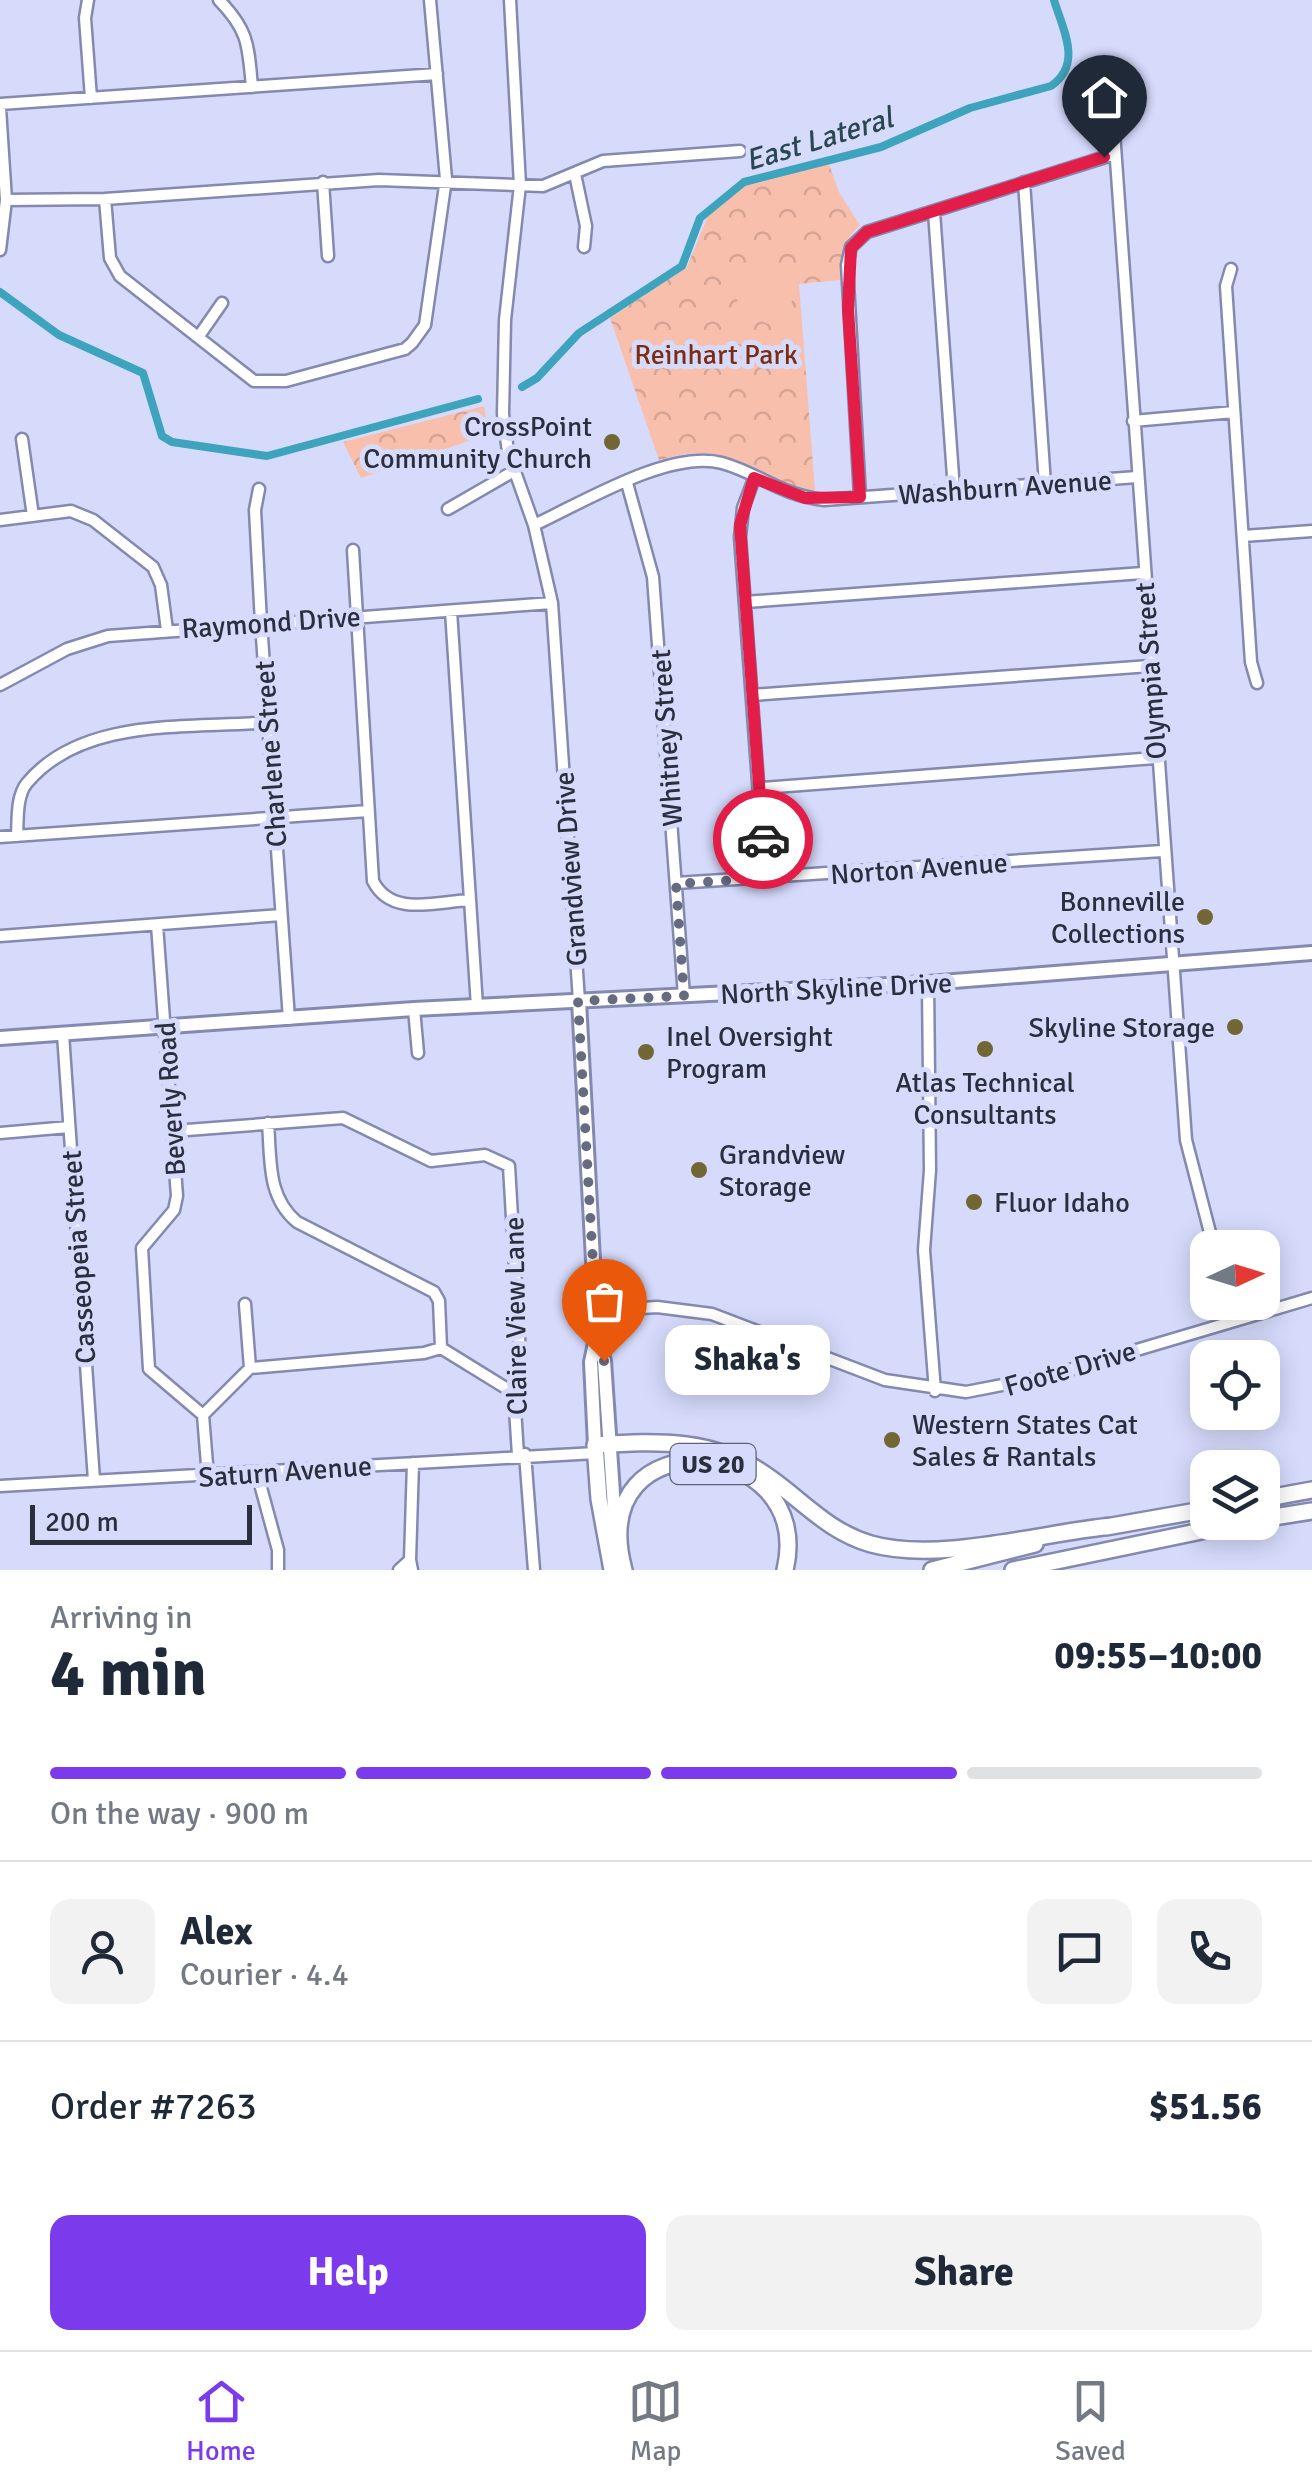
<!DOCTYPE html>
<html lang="en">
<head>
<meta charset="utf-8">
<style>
  :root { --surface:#fff; --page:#f2f2f3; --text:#1f2937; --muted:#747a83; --line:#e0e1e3; --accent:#7c3aed }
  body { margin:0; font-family:Signika,sans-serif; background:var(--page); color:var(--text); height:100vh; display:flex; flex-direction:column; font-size:38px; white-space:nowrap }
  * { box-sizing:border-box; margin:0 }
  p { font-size:32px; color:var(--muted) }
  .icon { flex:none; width:55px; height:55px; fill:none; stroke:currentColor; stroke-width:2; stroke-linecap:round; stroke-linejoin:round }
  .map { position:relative; height:1570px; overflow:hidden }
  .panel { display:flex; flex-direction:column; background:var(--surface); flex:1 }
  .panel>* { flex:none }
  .needle { width:65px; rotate:86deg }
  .buttons { position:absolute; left:1190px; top:1230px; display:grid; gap:20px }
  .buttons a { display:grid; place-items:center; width:90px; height:90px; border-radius:20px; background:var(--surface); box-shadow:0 5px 25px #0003; font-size:50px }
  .scale { position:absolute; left:30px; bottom:25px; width:222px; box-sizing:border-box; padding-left:10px; border:5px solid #2b2e3d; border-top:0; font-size:28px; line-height:35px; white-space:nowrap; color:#2b2e3d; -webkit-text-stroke:8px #d6dbfc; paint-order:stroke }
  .pin { position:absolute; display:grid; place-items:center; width:85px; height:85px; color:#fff; margin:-102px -42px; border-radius:50% 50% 50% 0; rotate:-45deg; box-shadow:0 0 10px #0007 }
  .pin .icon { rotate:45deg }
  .courier { position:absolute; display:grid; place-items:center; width:100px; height:100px; margin:-50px; border:8px solid #e11d48; border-radius:50%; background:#fff; color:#222; box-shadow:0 2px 12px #0007 }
  .bubble { position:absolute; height:70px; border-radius:20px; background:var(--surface); box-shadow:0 5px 25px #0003; font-size:32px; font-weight:700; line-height:70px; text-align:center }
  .head em { font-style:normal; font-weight:700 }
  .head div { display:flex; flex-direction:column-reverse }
  .head { display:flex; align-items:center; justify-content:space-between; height:170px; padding:0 50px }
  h1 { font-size:65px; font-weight:700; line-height:75px }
  .bar { display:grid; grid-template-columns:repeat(4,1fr); gap:15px 10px; align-content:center; height:120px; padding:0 50px }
  .bar i { height:12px; border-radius:8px; background:var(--line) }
  .bar .current { background:var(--accent) }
  .bar p { grid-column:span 4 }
  .line { display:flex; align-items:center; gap:25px; padding:0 50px; border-top:2px solid var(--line) }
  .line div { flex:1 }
  .round { display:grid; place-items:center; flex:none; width:105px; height:105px; border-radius:20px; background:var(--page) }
  .button { display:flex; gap:20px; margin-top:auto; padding:20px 50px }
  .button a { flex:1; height:115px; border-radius:20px; background:var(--accent); color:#fff; font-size:40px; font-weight:700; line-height:115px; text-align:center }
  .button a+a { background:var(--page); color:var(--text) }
  .tabs { display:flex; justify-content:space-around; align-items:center; height:140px; border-top:2px solid var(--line); background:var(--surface); font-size:28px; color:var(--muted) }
  .tabs a { display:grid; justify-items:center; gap:5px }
  .tabs .current { color:var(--accent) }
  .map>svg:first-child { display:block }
  .forest { fill:url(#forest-crowns) }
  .pitch { fill:#f8bfad }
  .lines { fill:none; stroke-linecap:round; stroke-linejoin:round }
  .canal { stroke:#3ea3bc; stroke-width:8 }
  .minor-casing { stroke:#848aaf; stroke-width:15 }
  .major-casing { stroke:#848aaf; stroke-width:18 }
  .highway-casing { stroke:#848aaf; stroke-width:20 }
  .minor { stroke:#fff; stroke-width:10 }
  .major { stroke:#fff; stroke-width:12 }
  .highway { stroke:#fff; stroke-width:15 }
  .done { stroke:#676b80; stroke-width:10; stroke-dasharray:0 18 }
  .route { stroke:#e11d48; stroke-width:12 }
  .poi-dot { fill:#726734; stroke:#d6dbfc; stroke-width:4 }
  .labels { text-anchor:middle; stroke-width:10; stroke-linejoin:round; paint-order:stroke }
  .shield { fill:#d6dbfc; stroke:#5e6276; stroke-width:2.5 }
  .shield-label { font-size:25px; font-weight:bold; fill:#2b2e3d }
  .park-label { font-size:28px; fill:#7b2c11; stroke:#d6dbfc }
  .poi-label { font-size:28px; fill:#2b2e3d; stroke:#d6dbfc; text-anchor:start }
  .street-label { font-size:28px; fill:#2b2e3d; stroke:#d6dbfc }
  .water-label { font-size:30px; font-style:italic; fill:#294750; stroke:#d6dbfc }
</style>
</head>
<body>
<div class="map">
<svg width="1312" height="1570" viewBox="0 0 1312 1570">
  <defs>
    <pattern id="forest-crowns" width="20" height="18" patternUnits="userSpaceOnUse" patternTransform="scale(2.5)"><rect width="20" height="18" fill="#f8bfad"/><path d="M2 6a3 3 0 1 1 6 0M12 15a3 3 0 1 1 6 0" fill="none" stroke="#d5a496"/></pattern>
  </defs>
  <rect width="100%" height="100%" fill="#d6dbfc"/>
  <path class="forest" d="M829,164L839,192L860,225C842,242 841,255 840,280L799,284L815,491C801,487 783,485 770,478C725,455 711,445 659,460L610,318L687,267L710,211L733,189Z
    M484,406L489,434L361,478L343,442Z"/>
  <path class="pitch" d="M728,262L790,264L793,329C754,326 726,303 728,262Z"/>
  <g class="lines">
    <path class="canal" d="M0,292L59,335L143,373L162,436L172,442L267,456L478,399
      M522,387L537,378L579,333L682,266L700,218L744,182L881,147L970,108L1051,86C1083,64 1063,30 1054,0"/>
    <g class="minor-casing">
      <path id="minor" d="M88,0L85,18L91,98
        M219,0C249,31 248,45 252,87
        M510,0L520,185L505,320L503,414L508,452L534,525L552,603L579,1001
        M1111,90L1186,1140L1214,1248
        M0,104L437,74
        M0,108L6,200L0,250
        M575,174L586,226L584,247
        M323,182L328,256
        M1024,182L1045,484
        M105,199L110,258L120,276L254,381H286L405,349L412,343L425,325L446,179L430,0
        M6,200L105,199L379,180L543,186L603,161L740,151
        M934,212L954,490
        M1231,269L1226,286L1251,662L1257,683
        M199,336L222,303
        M1133,421L1234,412
        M22,439L33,516
        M754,479L743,508L740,537L765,878
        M627,483L653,577L684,996
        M259,489L255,510L261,623L289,1019
        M860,497L847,265L851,247L867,232L1115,154
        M448,509L514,471
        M0,520L71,511L93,520L153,567L161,585L167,630
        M534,525C582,503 670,449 722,463C761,474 777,494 824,500L1137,477
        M1243,536L1312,531
        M353,550L373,881C391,917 435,902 469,900
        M745,602L1143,573
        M451,611L477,1006
        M0,685L67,649L108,636L552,603
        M752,695L1150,666
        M761,788L1155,758
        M17,836C18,820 16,796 27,783C83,716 191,729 268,722
        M0,837L368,811
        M676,883L1162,851
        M157,925L177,1196L174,1210L142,1248L149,1369L203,1415L208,1477
        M0,936L281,915
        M928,983L930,1170L924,1250L935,1391
        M414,1009L418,1053
        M63,1034L94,1480
        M268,1123C271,1161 267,1197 297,1222L434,1292L439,1301L441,1348
        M174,1131L343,1118L431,1161L485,1155L509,1166L521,1371L514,1393L518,1455
        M0,1133L69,1127
        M1225,1302L1228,1321
        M245,1304L250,1368
        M596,1311L657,1307L712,1314L885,1380L966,1392L1049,1376L1312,1298
        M441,1348L514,1393
        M203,1415L250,1368L424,1353L441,1348
        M525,1454L534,1570
        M257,1473L278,1550V1570
        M0,1486L596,1453
        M410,1560L413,1463
        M399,1570L410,1560L412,1570"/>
    </g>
    <g class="major-casing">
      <path id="major" d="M579,1001L597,1334L604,1361L616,1537
        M0,1038L414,1009L928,983L1312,953
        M595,1445L591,1362L596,1338"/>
    </g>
    <g class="highway-casing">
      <path id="highway" d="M1262,1499L1312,1490
        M1262,1519L1312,1511
        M1106,1527L1208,1509
        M612,1570L599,1499L595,1445C658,1441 717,1438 770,1478C804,1502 829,1532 871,1544C939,1563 1040,1533 1112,1526
        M624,1570C582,1415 817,1435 785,1570
        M932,1570L1035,1544
        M1013,1570L1245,1522"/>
    </g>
    <use href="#minor" class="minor"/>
    <use href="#major" class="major"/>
    <use href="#highway" class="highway"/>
  </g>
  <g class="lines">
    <path class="done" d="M604,1361L597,1334L578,1001L684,996L676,884L766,878L763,839"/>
    <path class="route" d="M763,839L740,525L754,478L805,498L860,497L848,309L851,248L867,232L1104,157"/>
  </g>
  <g class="poi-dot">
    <circle cx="612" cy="442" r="10"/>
    <circle cx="1205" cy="917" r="10"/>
    <circle cx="1235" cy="1027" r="10"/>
    <circle cx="985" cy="1049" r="10"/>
    <circle cx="646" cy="1052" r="10"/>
    <circle cx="699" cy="1170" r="10"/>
    <circle cx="974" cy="1202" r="10"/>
    <circle cx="892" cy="1440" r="10"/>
  </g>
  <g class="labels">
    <rect class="shield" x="670.5" y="1444" width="85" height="40" rx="8"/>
    <g class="shield-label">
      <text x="713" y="1473">US 20</text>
    </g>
    <g class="park-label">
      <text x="716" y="364">Reinhart Park</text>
    </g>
    <g class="poi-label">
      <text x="592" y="436" text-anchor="end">CrossPoint<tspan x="592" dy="32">Community Church</tspan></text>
      <text x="1185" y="911" text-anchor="end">Bonneville<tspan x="1185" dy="32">Collections</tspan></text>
      <text x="1215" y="1037" text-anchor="end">Skyline Storage</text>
      <text x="666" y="1046">Inel Oversight<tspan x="666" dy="32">Program</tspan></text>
      <text x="985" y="1092" text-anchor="middle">Atlas Technical<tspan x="985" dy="32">Consultants</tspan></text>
      <text x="719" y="1164">Grandview<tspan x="719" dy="32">Storage</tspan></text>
      <text x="994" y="1212">Fluor Idaho</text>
      <text x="912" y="1434">Western States Cat<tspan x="912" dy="32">Sales &amp; Rantals</tspan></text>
    </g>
    <g class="street-label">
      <text transform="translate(1005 487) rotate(-4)" y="10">Washburn Avenue</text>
      <text transform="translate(271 622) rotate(-4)" y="10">Raymond Drive</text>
      <text transform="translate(1150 671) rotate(-94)" y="10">Olympia Street</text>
      <text transform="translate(666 738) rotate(-94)" y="10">Whitney Street</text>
      <text transform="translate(270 754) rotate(-94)" y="10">Charlene Street</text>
      <text transform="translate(919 868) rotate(-4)" y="10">Norton Avenue</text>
      <text transform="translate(570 869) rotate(-94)" y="10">Grandview Drive</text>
      <text transform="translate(836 988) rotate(-3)" y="10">North Skyline Drive</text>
      <text transform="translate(170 1099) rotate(-94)" y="10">Beverly Road</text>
      <text transform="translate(78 1257) rotate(-94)" y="10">Casseopeia Street</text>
      <text transform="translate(515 1316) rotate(-91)" y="10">Claire View Lane</text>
      <text transform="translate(1070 1368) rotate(-16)" y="10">Foote Drive</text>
      <text transform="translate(285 1471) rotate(-4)" y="10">Saturn Avenue</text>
    </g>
    <g class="water-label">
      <text transform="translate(819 139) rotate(-17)" y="10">East Lateral</text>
    </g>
  </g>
</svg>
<div class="buttons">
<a><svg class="needle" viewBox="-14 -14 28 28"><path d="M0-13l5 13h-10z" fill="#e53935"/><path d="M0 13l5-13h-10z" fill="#747a83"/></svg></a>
<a><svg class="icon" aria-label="locate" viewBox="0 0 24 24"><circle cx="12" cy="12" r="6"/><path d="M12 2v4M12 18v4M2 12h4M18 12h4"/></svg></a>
<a><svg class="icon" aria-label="layers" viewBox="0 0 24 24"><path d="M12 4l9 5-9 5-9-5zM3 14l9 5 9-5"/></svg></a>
</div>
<div class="scale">200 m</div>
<div class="pin" style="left:604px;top:1361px;background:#ea580c"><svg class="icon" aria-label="bag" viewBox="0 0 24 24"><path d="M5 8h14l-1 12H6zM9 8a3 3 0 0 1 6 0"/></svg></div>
<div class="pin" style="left:1104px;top:157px;background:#1f2937"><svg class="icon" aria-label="home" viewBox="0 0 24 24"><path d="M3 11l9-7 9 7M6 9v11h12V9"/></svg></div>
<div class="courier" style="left:763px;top:839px"><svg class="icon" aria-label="car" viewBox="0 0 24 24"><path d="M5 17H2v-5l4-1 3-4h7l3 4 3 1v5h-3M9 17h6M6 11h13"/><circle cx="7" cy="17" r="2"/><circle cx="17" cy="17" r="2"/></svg></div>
<div class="bubble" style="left:665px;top:1325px;width:165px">Shaka's</div>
</div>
<section class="panel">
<div class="head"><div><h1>4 min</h1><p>Arriving in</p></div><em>09:55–10:00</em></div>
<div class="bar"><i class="current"></i><i class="current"></i><i class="current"></i><i></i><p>On the way · 900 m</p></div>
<div class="line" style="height:180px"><a class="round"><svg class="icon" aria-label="person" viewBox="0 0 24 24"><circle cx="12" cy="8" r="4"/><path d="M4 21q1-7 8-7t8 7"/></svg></a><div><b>Alex</b><p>Courier · 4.4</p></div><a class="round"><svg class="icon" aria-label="chat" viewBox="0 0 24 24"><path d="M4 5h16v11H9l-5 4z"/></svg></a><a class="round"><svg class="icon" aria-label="phone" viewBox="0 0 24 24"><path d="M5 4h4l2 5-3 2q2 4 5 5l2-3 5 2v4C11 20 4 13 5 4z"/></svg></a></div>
<div class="line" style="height:130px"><div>Order #7263</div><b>$51.56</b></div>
<div class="button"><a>Help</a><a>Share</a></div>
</section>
<nav class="tabs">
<a class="current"><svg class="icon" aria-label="home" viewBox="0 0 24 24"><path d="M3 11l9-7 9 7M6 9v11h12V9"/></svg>Home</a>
<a><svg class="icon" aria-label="map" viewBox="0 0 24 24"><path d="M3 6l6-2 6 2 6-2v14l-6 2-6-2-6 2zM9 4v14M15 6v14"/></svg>Map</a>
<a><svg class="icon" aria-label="saved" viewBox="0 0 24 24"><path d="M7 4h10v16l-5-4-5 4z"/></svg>Saved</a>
</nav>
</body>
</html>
